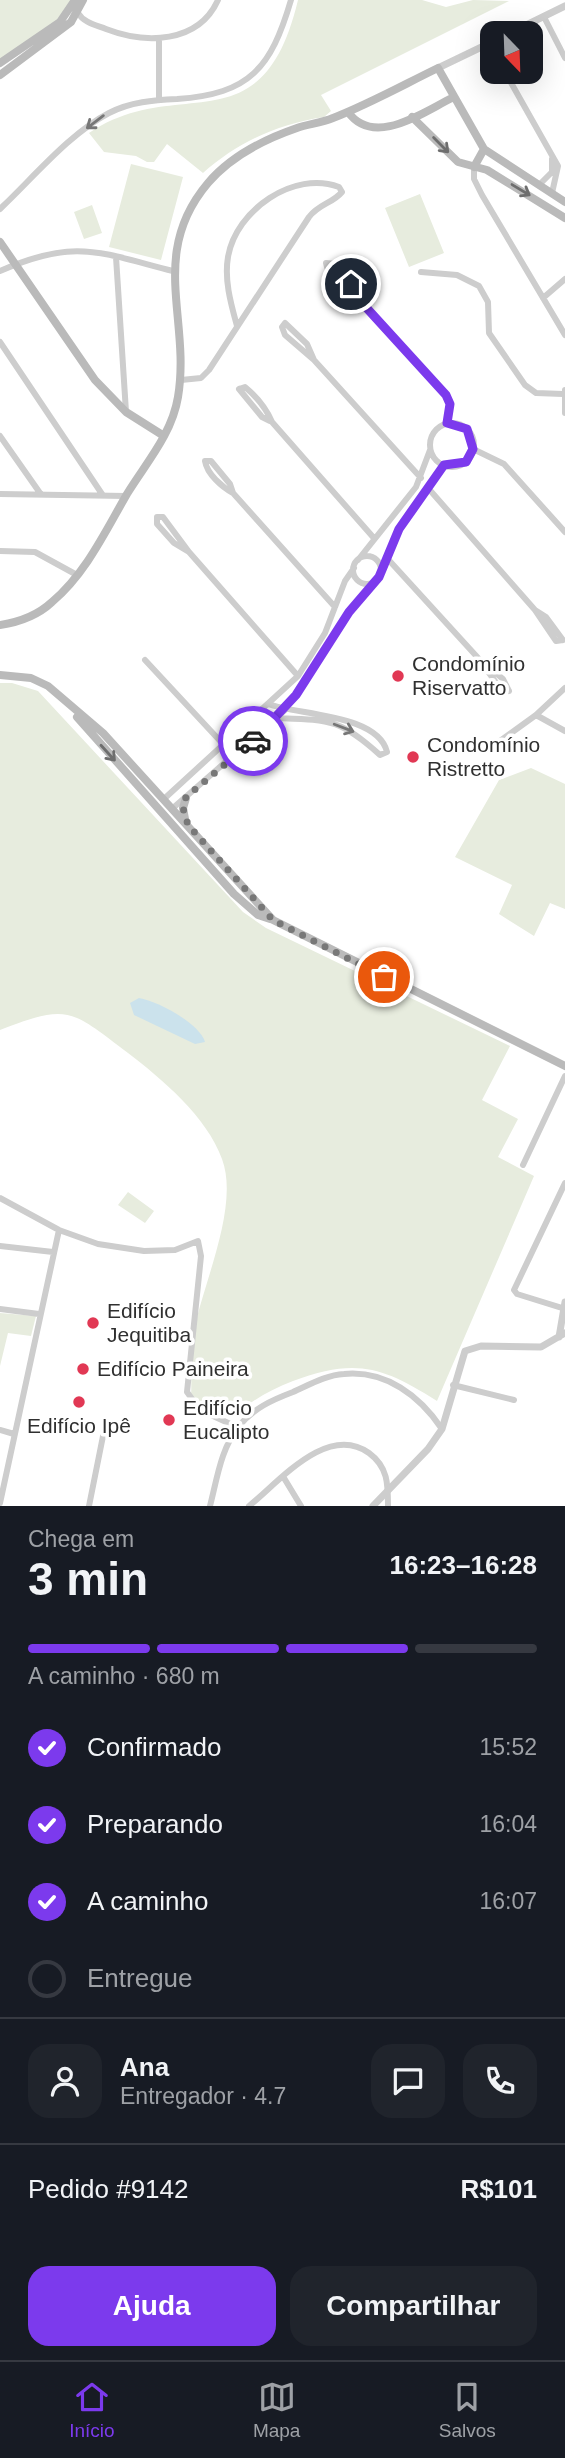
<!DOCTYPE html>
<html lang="pt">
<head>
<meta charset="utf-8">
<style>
  :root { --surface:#171b24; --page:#20242c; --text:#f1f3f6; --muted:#9ea1a6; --line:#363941; --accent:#7c3aed }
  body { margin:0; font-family:Helvetica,sans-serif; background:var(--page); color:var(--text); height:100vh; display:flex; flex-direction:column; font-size:26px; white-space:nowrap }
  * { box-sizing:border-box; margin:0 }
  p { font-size:23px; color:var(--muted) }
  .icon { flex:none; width:38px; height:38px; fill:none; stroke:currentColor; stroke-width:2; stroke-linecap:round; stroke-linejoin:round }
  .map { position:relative; height:1506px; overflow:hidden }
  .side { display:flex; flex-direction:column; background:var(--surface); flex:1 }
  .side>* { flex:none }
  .needle { width:46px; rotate:157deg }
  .buttons { position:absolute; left:480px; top:21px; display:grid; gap:14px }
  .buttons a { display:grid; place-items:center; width:63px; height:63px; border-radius:14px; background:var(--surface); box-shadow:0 7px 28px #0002; font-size:35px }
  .pin { position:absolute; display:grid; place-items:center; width:60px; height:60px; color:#fff; margin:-30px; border:4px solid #fff; border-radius:50%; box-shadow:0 2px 7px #0007 }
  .courier { position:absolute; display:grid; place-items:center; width:70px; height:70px; margin:-35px; border:5px solid #7c3aed; border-radius:50%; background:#fff; color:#222; box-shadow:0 2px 9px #0007 }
  .head em { font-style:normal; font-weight:800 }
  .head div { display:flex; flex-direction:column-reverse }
  .head { display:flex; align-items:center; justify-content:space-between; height:119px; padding:0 28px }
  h1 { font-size:46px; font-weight:800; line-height:52px }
  .bar { display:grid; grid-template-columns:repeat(4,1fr); gap:10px 7px; align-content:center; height:84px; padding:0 28px }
  .bar i { height:9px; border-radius:5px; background:var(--line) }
  .bar .on { background:var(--accent) }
  .bar p { grid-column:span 4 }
  .line { display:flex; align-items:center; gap:18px; padding:0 28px; border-top:2px solid var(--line) }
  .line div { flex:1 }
  .round { display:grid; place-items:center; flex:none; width:74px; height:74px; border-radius:21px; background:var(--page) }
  ol { padding:0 28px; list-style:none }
  li { display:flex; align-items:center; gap:21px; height:77px }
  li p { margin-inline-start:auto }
  li .icon { padding:7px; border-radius:50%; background:var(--accent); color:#fff; stroke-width:4 }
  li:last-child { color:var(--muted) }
  li i { width:38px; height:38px; border:4px solid var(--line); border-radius:50% }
  .button { display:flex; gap:14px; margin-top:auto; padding:14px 28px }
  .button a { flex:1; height:80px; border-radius:21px; background:var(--accent); color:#fff; font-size:28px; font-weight:800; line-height:80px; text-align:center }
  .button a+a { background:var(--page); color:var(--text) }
  .tabs { display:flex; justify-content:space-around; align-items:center; height:98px; border-top:2px solid var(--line); background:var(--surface); font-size:19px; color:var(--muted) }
  .tabs a { display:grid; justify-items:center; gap:4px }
  .tabs .on { color:var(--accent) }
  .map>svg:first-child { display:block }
  .green { fill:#e7ecde }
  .water { fill:#cbe2ec }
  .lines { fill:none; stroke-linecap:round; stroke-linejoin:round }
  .minor { stroke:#cdcdcd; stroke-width:6 }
  .tertiary { stroke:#cdcdcd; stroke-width:7 }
  .secondary { stroke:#bababa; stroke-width:8 }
  .oneway { stroke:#777 }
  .oneway2 { stroke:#6e6e6e }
  .done { stroke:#787878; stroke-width:7; stroke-dasharray:0 12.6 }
  .route { stroke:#7c3aed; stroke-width:9 }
  .poi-dot { fill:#e13854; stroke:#fff; stroke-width:2.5 }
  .labels { text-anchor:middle; stroke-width:7; stroke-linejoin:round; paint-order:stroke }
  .poi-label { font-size:21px; fill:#303030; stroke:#fff; text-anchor:start }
</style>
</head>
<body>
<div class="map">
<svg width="565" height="1506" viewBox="0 0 565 1506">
  <rect width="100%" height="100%" fill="#fff"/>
  <path class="green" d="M0,0H72L56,21L0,62Z
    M298,0H422L446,7L473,0L509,1L321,95L331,111L324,117C278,124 238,142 203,173L167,144L154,162H147L136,156L104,152L89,133C179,72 262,151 298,0Z
    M131,164L183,177L161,260L109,247Z
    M420,194L444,253L409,267L385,208Z
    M92,205L102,233L84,239L74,212Z
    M0,683H12L38,691L243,912L266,928L510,1046L482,1100L518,1119L498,1157L534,1176L437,1401C382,1366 355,1358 293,1381C270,1390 251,1400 233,1418L191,1398C192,1378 190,1355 193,1335C202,1285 240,1207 222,1159C207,1117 162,1079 128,1053C71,1010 69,1003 0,1030Z
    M531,768L565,784V909L550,903L534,936L499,914L512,885L455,857L499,780Z
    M128,1192L154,1211L145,1223L118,1205Z
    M0,1313L36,1316L31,1336L8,1333L0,1366Z"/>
  <path class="water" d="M139,998C158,1001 200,1024 205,1042L195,1044L134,1015L130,1003Z"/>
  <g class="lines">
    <path class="minor" d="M78,13C84,23 96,25 106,29C145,44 198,44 218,0
      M544,17L565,58
      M159,38V100
      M505,72L558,166L552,193
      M474,167V179L482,195L565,335
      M539,185L552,172V159
      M0,209C32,179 70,133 109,113C130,102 154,100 177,99C250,94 271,68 291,0
      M116,257L126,412
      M0,271C75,238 98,252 173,271
      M421,272L457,275L479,286L488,302L489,333L525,385L536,393L563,394
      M353,293L351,284L336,264L326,263C328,276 342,287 353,293L446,395L450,404L447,423
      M543,298L565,279
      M0,342L102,494
      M314,360L307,344L285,323L282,327L285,335L314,360L421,478
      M181,380L201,378L209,370L309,217C319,204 333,203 342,192L339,187C294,170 236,210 228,257C224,280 231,304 237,326
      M239,389L245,387C257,397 266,408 272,422L373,537
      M239,389L262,417L270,421
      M565,390V413
      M430 445a22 22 0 1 1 44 0a22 22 0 1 1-44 0Z
      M0,436L40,493
      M473,449L504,464L565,532
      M205,461C207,474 222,487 233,493L335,607
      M205,461H211L230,484L233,493
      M428,488L535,610L556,641L563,640
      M0,494L126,496
      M0,551L35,552L77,575
      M189,552L174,543L157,524V517H163L189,552L298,676
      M353 570a14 14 0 1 1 28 0a14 14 0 1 1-28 0Z
      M386,557L479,659L502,691H509
      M358,560L416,487L430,450
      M381,573L399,529L444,465
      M535,610L546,617L563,640
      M145,660L222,743
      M480,660L503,679L509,691
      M268,704C298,715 378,714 387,752L380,755C340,719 330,720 277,718
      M536,715L565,731
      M251,718L262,721L260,733
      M500,741L536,715L565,688
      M165,798L298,676L325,633L345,581L354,568
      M173,808L285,710L349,612L376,581
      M523,1165L565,1076
      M565,1183L514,1290L517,1294L565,1309
      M0,1198L59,1230L98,1244L144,1251L175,1250L198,1241L201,1256L187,1392L200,1410L237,1427
      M0,1246L53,1252
      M0,1309L39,1314
      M453,1385L514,1400
      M0,1430L14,1434
      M284,1478L301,1506
      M0,1503L59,1230
      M89,1506L103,1436
      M210,1506C217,1479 221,1448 239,1426C254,1408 272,1400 293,1392C309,1385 326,1375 344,1374C386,1370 420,1396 442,1429
      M249,1506C279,1482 327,1423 369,1453C388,1467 388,1484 388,1506"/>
    <path class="tertiary" d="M510,33L565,6
      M438,68L492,42
      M559,1337L565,1302
      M373,1506L428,1449L442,1429L465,1351L481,1346L541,1347L565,1333"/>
    <path class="secondary" d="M0,63L60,22L75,0
      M0,75L71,22L83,0
      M348,112C374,148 423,112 452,98
      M412,117L458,162L487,170L565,218
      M474,167L484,149
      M0,242L95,380L126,412L164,436
      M0,625C20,622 37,616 52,602C86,573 105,532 127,494C146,463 172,434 178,397C191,319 148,254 208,183C230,157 265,139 297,128C309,124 321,123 333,118C369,104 403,85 438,68L484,149L565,202
      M0,675L31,678L48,686L103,733L273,920L565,1066
      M77,717L234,894L258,915L270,919
      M185,819L183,808L186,798"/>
  </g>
  <defs><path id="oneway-shaft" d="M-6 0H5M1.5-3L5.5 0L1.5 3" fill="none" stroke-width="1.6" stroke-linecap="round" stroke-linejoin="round" transform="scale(1.75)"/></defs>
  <g class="oneway">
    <use href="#oneway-shaft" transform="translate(95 122) rotate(143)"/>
    <use href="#oneway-shaft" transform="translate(344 728) rotate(21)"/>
  </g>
  <g class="oneway2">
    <use href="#oneway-shaft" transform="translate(441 145) rotate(45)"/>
    <use href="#oneway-shaft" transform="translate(521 190) rotate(31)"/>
    <use href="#oneway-shaft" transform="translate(108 753) rotate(48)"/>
  </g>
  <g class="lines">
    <path class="done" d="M253,741L186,797L183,808L188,825L273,920L384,977"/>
    <path class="route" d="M253,741L296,695L349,612L379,577L399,529L444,465L466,462L473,449L467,429L447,423L450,404L446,395L353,293L351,284"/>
  </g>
  <g class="poi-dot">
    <circle cx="398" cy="676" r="7"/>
    <circle cx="413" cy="757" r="7"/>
    <circle cx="93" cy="1323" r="7"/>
    <circle cx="83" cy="1369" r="7"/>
    <circle cx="79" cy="1402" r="7"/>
    <circle cx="169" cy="1420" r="7"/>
  </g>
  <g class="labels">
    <g class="poi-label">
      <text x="412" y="671">Condomínio<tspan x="412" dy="24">Riservatto</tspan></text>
      <text x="427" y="752">Condomínio<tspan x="427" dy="24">Ristretto</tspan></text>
      <text x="107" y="1318">Edifício<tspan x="107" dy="24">Jequitiba</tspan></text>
      <text x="97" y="1376">Edifício Paineira</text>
      <text x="183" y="1415">Edifício<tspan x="183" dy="24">Eucalipto</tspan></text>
      <text x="79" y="1433" text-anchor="middle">Edifício Ipê</text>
    </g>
  </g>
</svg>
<div class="buttons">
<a><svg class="needle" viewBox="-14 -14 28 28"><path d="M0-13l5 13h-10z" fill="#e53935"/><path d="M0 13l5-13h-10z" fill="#9ea1a6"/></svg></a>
</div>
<div class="pin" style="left:384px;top:977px;background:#ea580c"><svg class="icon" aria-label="bag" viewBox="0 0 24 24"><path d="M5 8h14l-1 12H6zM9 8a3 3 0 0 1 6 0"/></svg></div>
<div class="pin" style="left:351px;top:284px;background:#1f2937"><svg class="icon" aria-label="home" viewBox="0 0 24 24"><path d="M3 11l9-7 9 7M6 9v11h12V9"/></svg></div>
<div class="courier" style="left:253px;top:741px"><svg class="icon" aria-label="car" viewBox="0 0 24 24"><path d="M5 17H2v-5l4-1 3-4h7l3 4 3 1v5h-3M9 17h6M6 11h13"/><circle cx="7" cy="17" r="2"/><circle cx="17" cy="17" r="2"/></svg></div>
</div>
<section class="side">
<div class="head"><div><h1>3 min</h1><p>Chega em</p></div><em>16:23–16:28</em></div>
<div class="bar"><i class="on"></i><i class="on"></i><i class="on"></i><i></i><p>A caminho · 680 m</p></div>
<ol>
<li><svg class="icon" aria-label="check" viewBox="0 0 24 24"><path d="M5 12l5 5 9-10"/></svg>Confirmado<p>15:52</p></li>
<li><svg class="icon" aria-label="check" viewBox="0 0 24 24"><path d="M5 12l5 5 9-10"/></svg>Preparando<p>16:04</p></li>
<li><svg class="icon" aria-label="check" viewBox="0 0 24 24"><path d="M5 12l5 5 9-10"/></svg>A caminho<p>16:07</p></li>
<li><i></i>Entregue</li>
</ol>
<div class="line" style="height:126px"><a class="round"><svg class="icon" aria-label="person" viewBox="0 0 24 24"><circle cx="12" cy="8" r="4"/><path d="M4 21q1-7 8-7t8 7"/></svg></a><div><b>Ana</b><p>Entregador · 4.7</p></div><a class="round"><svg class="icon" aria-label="chat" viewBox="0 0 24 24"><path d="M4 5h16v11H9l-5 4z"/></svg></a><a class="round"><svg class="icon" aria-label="phone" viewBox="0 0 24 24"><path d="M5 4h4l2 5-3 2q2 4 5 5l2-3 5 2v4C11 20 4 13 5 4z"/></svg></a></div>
<div class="line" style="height:91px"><div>Pedido #9142</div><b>R$101</b></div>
<div class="button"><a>Ajuda</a><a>Compartilhar</a></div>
</section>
<nav class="tabs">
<a class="on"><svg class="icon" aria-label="home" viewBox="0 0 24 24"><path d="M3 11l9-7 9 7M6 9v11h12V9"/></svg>Início</a>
<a><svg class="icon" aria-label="map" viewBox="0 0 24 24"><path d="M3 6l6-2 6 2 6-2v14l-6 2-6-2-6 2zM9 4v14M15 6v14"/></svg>Mapa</a>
<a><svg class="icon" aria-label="saved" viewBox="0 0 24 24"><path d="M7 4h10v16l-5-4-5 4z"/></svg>Salvos</a>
</nav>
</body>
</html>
